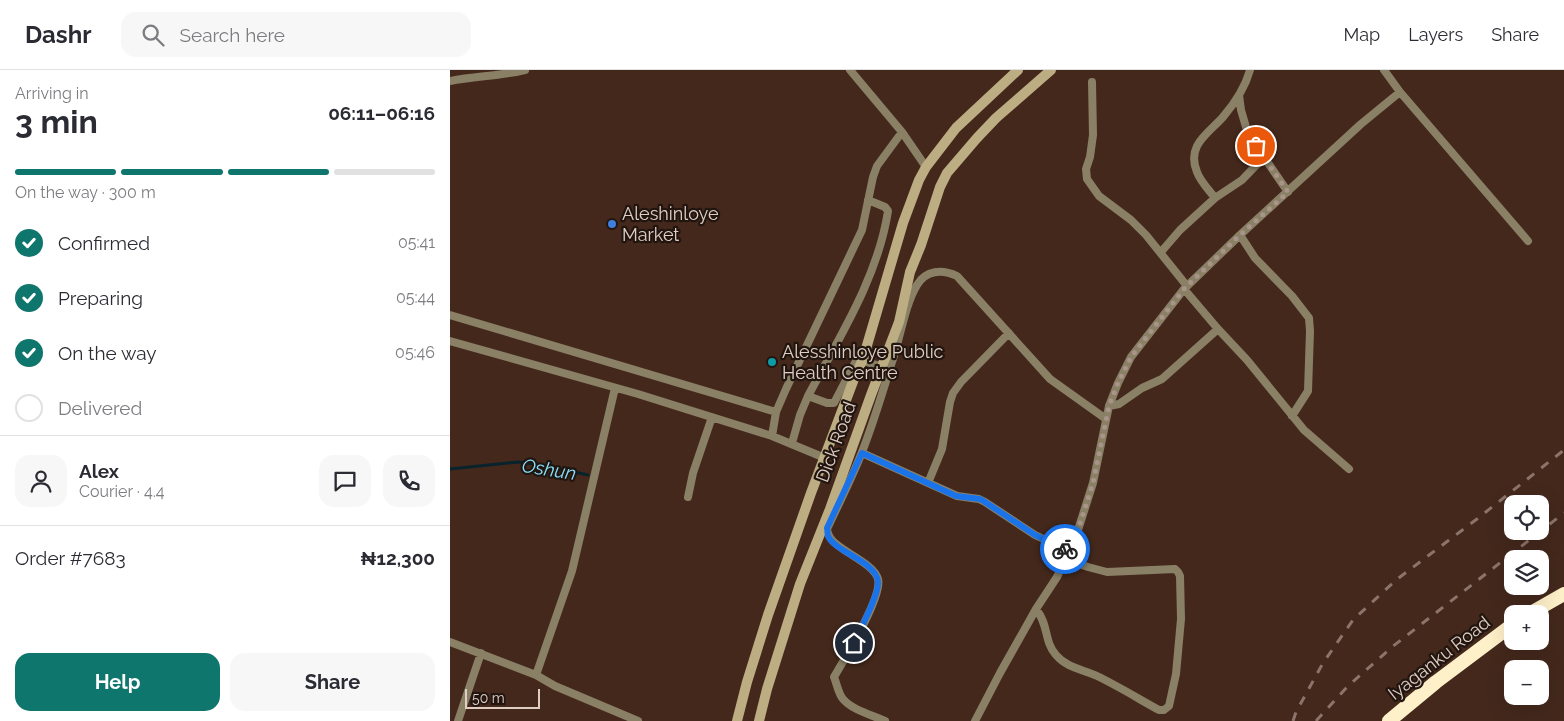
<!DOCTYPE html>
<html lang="en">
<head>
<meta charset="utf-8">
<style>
  :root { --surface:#fff; --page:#f7f7f7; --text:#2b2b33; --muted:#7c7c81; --line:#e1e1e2; --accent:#0f766e }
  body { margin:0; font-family:Raleway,sans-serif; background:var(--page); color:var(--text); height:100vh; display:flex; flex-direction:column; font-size:19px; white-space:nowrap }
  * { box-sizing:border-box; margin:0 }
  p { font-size:16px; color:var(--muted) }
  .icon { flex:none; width:28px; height:28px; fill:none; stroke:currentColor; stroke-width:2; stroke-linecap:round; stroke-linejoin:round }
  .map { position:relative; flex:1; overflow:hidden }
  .sheet { display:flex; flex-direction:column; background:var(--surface); width:450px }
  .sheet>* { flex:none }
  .controls { position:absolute; left:1054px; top:425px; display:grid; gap:10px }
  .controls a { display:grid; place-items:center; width:45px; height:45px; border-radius:10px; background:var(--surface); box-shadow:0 5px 20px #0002; font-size:25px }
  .scale { position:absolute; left:15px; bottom:12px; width:75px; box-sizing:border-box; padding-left:5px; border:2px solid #e0cec5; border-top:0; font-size:14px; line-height:18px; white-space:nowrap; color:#e0cec5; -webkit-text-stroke:4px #21150f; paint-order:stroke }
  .pin { position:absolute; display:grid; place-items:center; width:42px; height:42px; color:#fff; margin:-21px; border:2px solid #fff; border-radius:50%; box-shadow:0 1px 5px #0007 }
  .courier { position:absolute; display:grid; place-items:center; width:50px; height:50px; margin:-25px; border:4px solid #1a73e8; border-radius:50%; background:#fff; color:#222; box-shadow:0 1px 6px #0007 }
  .overview em { font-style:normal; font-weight:700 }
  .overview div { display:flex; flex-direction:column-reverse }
  .overview { display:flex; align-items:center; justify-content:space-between; height:85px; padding:0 15px }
  h1 { font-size:32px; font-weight:700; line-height:38px }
  .bar { display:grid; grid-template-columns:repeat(4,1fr); gap:8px 5px; align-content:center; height:60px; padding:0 15px }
  .bar i { height:6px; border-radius:4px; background:var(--line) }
  .bar .current { background:var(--accent) }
  .bar p { grid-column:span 4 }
  .line { display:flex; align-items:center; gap:12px; padding:0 15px; border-top:1px solid var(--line) }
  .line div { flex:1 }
  .round { display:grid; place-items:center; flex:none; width:52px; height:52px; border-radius:15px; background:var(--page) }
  ol { padding:0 15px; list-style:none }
  li { display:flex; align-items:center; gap:15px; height:55px }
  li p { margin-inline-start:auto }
  li .icon { padding:5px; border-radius:50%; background:var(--accent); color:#fff; stroke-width:4 }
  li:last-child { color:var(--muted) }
  li i { width:28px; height:28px; border:2px solid var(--line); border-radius:50% }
  .primary-button { display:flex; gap:10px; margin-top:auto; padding:10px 15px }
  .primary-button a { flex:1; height:58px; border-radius:15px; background:var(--accent); color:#fff; font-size:20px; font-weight:700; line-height:58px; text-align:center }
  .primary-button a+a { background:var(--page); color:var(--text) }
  header { display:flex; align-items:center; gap:30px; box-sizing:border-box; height:70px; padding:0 25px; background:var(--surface); border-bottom:1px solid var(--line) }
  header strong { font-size:24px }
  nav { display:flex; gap:28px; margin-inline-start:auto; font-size:18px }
  .search { width:350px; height:45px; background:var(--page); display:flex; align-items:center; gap:12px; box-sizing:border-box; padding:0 18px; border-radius:15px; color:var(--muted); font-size:19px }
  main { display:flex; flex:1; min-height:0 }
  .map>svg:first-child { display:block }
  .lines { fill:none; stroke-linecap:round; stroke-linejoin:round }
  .stream { stroke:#08232b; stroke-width:3 }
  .street { stroke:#898066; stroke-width:8 }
  .secondary { stroke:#bcad83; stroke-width:10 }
  .highway { stroke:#fef1c9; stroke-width:14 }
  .rail { stroke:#8c746a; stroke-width:3; stroke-dasharray:9 9; stroke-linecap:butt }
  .done { stroke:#a9948a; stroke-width:5; stroke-dasharray:0 9 }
  .route { stroke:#1a73e8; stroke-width:6 }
  .shop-dot { fill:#3f7fe0; stroke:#21150f; stroke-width:2 }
  .culture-dot { fill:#0f9aa8; stroke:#21150f; stroke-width:2 }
  .labels { text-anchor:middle; stroke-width:4.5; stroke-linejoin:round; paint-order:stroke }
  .poi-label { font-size:18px; fill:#e0cec5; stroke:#21150f; text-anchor:start }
  .street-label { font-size:18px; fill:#e0cec5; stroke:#21150f }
  .water-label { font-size:19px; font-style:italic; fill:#86e0fd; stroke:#21150f }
</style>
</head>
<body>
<header>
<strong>Dashr</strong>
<div class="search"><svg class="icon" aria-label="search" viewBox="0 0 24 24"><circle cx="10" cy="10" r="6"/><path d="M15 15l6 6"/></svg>Search here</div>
<nav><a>Map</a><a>Layers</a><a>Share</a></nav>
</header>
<main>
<section class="sheet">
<div class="overview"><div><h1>3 min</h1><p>Arriving in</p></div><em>06:11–06:16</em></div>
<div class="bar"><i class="current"></i><i class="current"></i><i class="current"></i><i></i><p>On the way · 300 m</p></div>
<ol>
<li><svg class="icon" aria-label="check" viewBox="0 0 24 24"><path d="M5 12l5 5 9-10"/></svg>Confirmed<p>05:41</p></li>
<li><svg class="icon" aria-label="check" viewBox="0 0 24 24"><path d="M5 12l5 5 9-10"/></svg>Preparing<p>05:44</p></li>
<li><svg class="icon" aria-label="check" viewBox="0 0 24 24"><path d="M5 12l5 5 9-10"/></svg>On the way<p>05:46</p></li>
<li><i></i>Delivered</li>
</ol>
<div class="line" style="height:90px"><a class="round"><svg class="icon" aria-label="person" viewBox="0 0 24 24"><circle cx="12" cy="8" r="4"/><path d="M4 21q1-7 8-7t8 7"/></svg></a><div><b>Alex</b><p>Courier · 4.4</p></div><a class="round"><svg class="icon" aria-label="chat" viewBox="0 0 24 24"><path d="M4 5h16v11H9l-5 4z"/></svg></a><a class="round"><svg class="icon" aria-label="phone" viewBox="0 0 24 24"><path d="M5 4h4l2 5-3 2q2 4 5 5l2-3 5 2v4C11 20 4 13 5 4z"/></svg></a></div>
<div class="line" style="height:65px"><div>Order #7683</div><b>₦12,300</b></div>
<div class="primary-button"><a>Help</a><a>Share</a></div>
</section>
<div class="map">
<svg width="1114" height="651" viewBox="0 0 1114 651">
  <rect width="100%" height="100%" fill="#44281c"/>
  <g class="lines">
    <path class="stream" d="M0,399L68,392L92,395L138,405"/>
    <path class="street" d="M400,0L452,62L476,97
      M934,0L950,22L1078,171
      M0,11C25,6 51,6 75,0
      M642,12L643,65L640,87L636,99L637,109L649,126L681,150L696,165L737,216
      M789,25L791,40L798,64L838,122
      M765,128C759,120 750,111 747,102C736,75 758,64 773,47C785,33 795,18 800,0
      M790,165L805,188L842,226L859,248L860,261L858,321L842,346
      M711,182L730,160L765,128L792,110L814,87
      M734,219L768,259L797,290L854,360L899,399
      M0,245L326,342
      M0,271L188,324L322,366L375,388
      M358,326L377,333H384L407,289L433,297
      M659,336L669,334L692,318L712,309L768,259
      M322,366L326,342L336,319L412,160L423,107L427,96L452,62
      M342,373L350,345L358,326C389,268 428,207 438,141L435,137L418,130
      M412,383L507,426L529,429L535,432L585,465L619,481
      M478,413L492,379L500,332L503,323L511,312L559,263
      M238,427L243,403L262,347
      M586,539C599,555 594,572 606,585C617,598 632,599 647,606C668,616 689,629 709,640H714L719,636L726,604L731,549L730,506L728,502L725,499L657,502L638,497L616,489
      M0,572L86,605L105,616L188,651
      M86,605L122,501L165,318
      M8,651L31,583
      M435,651C422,645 402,640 393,629C388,623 387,614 384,607C394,590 433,526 428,509C425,498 408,489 399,483C389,476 379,472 377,459C389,433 402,408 412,382C423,354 432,324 441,295C449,273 455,234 467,215C476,200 492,199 507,206L600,309L656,349
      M525,651L550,603L586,539L607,507L619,481L628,460L643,413L659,336L668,313L681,287L734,219L790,165L911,54L950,22"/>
    <path class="secondary" d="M287,651L297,612L318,545L361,423L404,309L413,289L453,153L469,110L476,97L506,58L568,0
      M309,651L317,619L350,514L380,439L421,325L449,252L460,202L471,175L490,117L497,103L527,68L546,48L601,0"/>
    <path class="highway" d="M1079,544L1114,524
      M939,651L986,612L1062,555"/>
    <path class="rail" d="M843,651L846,642L873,593L903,550L946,510L1027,449L1114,380
      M866,651L897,617L942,577L1114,443"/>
  </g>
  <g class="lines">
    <path class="done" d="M615,479L619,482L628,460L643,413L659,336L668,313L681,287L734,219L790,165L838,122L806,76"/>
    <path class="route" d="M404,573C410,559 429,525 428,512C427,492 385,482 378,466C377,464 378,461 377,458L412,383L506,426L530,429L535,432L585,465L615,479"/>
  </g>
  <circle class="shop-dot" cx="162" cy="154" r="5"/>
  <circle class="culture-dot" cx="322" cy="292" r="5"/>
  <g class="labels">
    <g class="poi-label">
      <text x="172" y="150">Aleshinloye<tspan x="172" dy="21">Market</tspan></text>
      <text x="332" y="288">Alesshinloye Public<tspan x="332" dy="21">Health Centre</tspan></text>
    </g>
    <g class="street-label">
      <text transform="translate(386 372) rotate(-70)" y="6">Dick Road</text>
      <text transform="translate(989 588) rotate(-38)" y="6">Iyaganku Road</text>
    </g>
    <g class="water-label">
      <text transform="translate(99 399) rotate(9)" y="7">Oshun</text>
    </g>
  </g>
</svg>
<div class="controls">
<a><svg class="icon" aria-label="locate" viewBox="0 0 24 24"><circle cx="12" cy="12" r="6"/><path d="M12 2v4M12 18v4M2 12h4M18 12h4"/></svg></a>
<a><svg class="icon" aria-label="layers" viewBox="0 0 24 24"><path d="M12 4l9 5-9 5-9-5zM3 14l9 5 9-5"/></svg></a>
<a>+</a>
<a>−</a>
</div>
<div class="scale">50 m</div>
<div class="pin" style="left:806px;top:76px;background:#ea580c"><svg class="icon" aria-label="bag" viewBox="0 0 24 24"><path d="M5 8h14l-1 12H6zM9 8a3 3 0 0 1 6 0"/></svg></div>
<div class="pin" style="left:404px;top:573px;background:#1f2937"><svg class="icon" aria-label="home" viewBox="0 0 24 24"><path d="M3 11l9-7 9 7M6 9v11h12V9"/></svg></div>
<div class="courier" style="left:615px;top:479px"><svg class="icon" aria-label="bike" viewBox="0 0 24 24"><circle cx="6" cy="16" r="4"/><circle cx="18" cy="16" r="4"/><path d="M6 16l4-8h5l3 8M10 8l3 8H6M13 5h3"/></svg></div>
</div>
</main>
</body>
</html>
